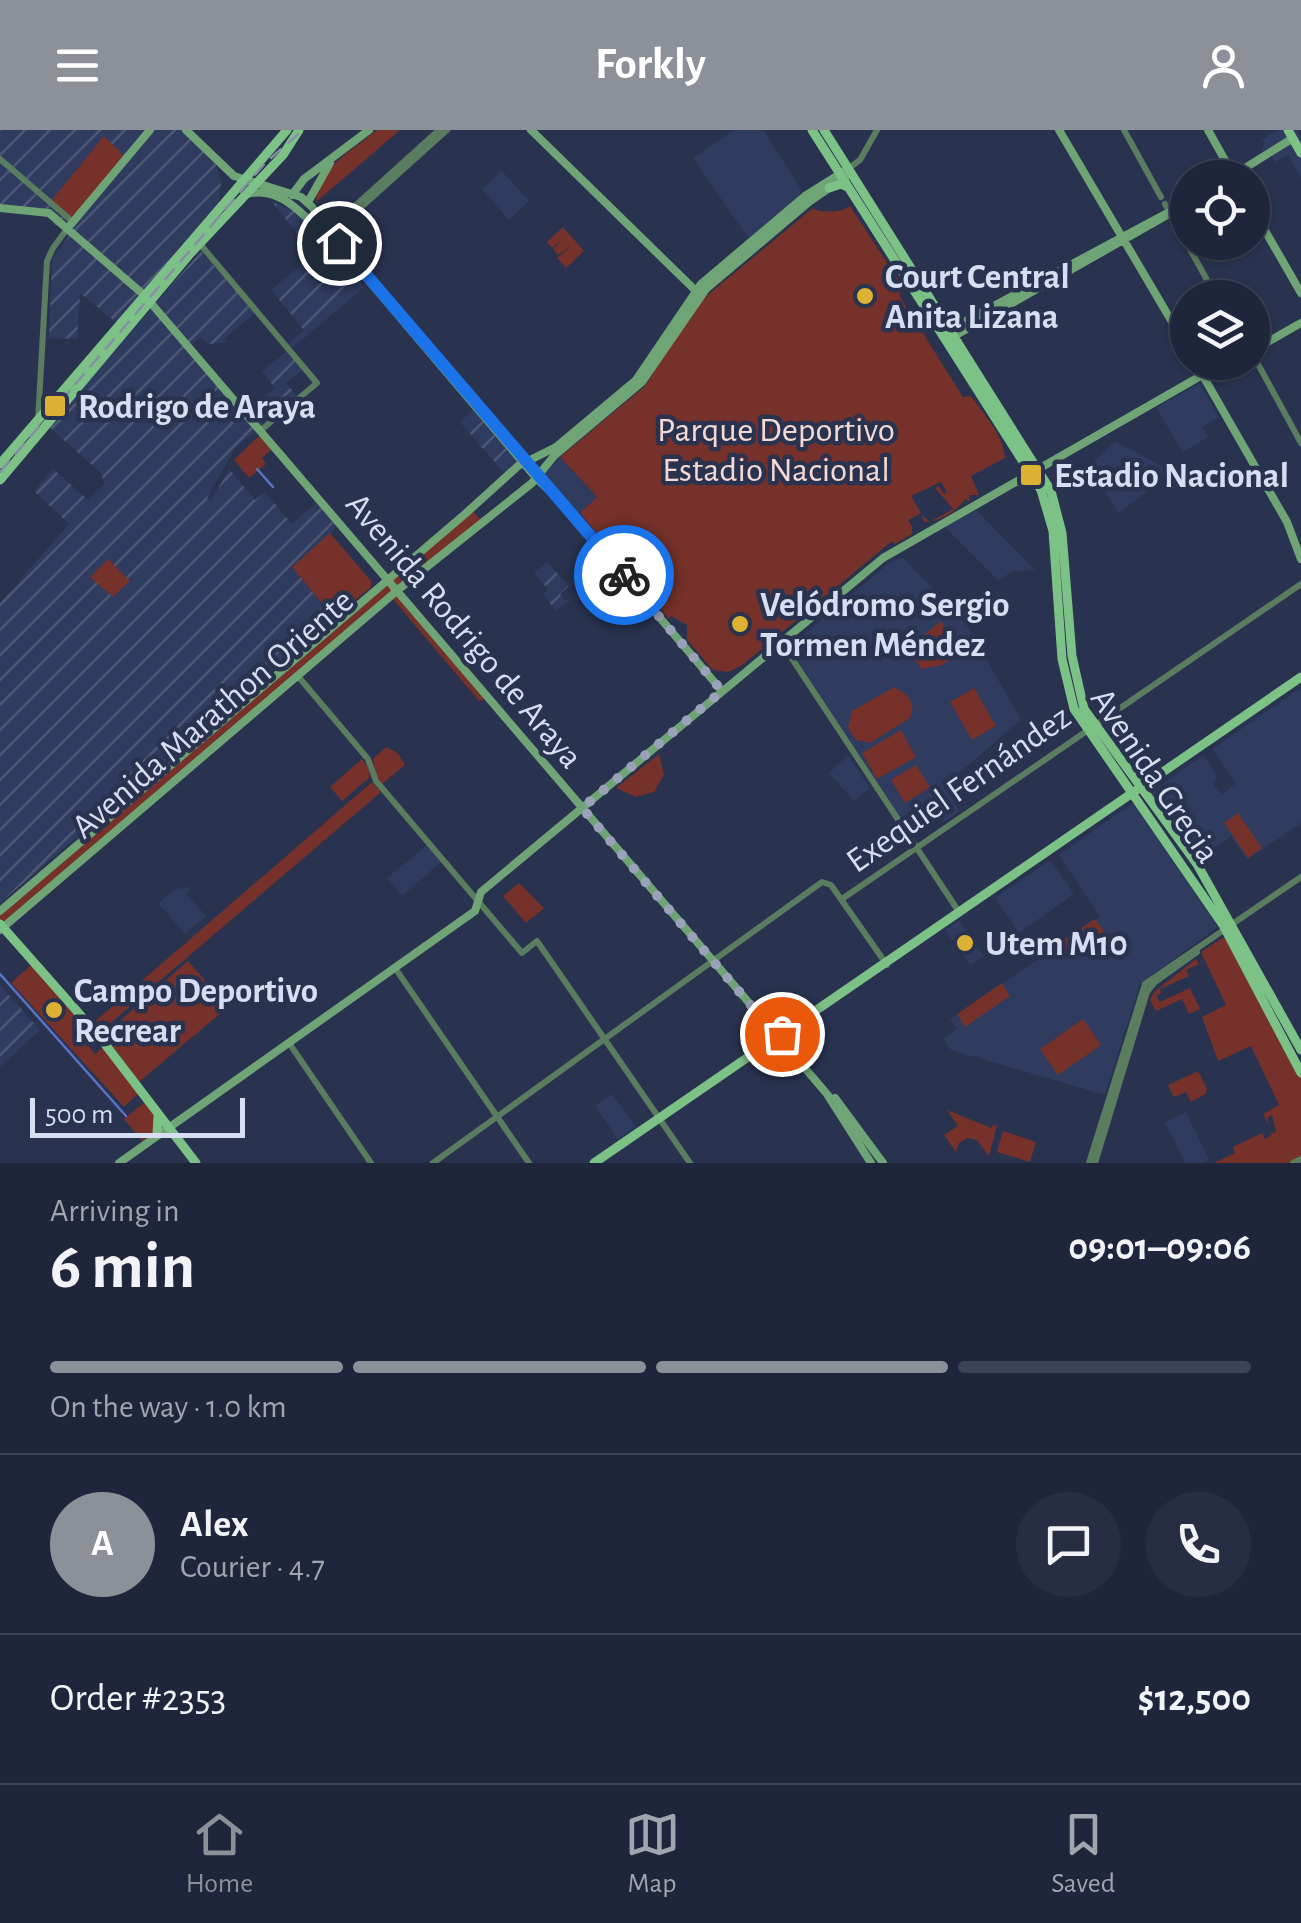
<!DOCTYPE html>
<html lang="en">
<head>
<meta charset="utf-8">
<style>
  :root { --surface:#1f263c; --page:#272e43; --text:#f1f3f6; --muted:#a1a5af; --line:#3c4356; --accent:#8c9099 }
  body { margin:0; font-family:"Alegreya Sans",sans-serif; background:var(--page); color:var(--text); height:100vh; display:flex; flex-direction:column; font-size:38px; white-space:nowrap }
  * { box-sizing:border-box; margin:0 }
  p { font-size:32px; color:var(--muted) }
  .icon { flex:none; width:55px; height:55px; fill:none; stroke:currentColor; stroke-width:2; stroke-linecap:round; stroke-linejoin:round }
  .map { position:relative; height:1033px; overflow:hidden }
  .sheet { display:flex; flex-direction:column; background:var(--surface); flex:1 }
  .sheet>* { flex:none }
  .buttons { position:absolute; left:1170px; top:30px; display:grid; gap:20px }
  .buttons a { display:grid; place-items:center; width:100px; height:100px; border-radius:50%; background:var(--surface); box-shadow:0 2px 8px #0004,0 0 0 2px var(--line); font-size:50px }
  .scale { position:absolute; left:30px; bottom:25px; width:215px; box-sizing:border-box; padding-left:10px; border:5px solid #d7def1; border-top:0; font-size:28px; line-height:35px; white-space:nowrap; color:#d7def1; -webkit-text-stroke:8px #293350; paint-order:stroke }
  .pin { position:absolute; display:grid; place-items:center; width:85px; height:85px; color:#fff; margin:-42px; border:5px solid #fff; border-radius:50%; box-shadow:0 2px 10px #0007 }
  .courier { position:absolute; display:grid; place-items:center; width:100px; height:100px; margin:-50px; border:8px solid #1a73e8; border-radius:50%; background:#fff; color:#222; box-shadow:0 2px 12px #0007 }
  .summary em { font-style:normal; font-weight:600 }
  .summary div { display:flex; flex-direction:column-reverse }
  .summary { display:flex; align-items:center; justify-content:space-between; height:170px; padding:0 50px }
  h1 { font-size:65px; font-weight:600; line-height:75px }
  .bar { display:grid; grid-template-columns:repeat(4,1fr); gap:15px 10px; align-content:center; height:120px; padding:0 50px }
  .bar i { height:12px; border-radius:8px; background:var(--line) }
  .bar .active { background:var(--accent) }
  .bar p { grid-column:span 4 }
  .line { display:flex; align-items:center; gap:25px; padding:0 50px; border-top:2px solid var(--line) }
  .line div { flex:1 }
  .round { display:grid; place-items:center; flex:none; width:105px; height:105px; border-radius:52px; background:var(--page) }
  header { display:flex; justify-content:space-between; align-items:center; height:130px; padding:0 50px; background:var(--accent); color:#fff; font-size:45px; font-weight:600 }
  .tab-bar { display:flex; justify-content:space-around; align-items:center; height:140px; border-top:2px solid var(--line); background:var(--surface); font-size:28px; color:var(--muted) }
  .tab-bar a { display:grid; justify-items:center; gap:5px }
  .tab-bar .active { color:var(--accent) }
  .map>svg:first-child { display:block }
  .built { fill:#2f3b5f }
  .industrial { fill:url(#industrial-furrows) }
  .green { fill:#75312a }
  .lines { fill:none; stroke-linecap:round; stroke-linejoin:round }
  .stream { stroke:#5873c5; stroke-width:2.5 }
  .tertiary { stroke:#5a7c5f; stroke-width:6 }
  .secondary { stroke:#6ea476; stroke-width:8 }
  .primary { stroke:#7cc287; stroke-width:9 }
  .rail { stroke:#878fa7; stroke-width:2.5; stroke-dasharray:15 8; stroke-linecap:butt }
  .done { stroke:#9aa2b9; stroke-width:10; stroke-dasharray:0 18 }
  .route { stroke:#1a73e8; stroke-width:12 }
  .poi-dot { fill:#ddb133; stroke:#293350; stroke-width:4 }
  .labels { text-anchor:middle; stroke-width:9; stroke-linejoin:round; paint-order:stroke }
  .poi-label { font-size:35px; font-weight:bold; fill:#d7def1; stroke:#293350; text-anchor:start }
  .park-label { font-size:35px; fill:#f5d9d4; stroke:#293350 }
  .street-label { font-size:35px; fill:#d7def1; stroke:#293350 }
</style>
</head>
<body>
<header><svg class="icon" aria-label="menu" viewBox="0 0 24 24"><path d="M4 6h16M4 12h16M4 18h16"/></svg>Forkly<svg class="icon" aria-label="person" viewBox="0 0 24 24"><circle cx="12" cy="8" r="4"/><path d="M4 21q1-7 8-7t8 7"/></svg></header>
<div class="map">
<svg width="1301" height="1033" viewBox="0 0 1301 1033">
  <defs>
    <pattern id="industrial-furrows" width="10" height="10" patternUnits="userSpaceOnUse" patternTransform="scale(2.5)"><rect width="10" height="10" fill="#2f3b5f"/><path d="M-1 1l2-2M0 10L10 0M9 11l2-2" fill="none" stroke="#4c5776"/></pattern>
  </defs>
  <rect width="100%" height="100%" fill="#293350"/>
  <path class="built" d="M734,0H763L801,59L799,67L749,109L693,28Z
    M1277,0H1297L1301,7V48L1288,25L1275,32L1269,21L1264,23L1261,18L1265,14L1262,10Z
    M502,41L529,71L509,90L482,59Z
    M1200,253L1219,287L1202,297L1208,307L1183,322L1156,278Z
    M1115,311L1173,342L1119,383L1089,336Z
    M560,327L598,368L578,384L544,343Z
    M976,380L1035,440L1012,441L999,451L945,397Z
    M902,427L964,490L1021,590L944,656L960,681L944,692L928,669L901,690L789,517L887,435Z
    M1301,558V693L1247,730L1231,706L1199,728L1150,663L1203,625L1217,645L1214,655L1222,664L1236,653L1212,619Z
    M848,625L870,658L854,671L829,643Z
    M1133,673L1218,797L1140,854L1105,965L951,920L943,909L957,899L950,889L1100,787L1059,725Z
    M427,715L441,732L402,766L387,748Z
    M1050,730L1074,764L1019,803L995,768Z
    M187,756L190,759L186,764L206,786L185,804L158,773L179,757L182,760Z
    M959,790L984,826L970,835L945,800Z
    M612,964L636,997L618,1009L595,976Z
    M1186,982L1209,1030L1203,1033H1185L1165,992Z"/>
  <path class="industrial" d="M0,0H182L215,32L221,50L219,73L118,194L80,163L77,209L49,208L52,129L69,106L39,82L0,81Z
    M271,71L297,83L320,104L364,157L288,222L302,240L286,253L297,266L235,318L207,368L211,371L229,339L255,370L265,362L292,394L316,373L337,397L292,437L334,488L0,773V473L69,394L34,361L53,339L88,370L105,354L101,343L49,297L201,121L255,183L225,208L227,212L208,214L201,207L192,215L247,281L275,258L262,241L286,222L284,218L304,200L271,160L314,124Z
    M473,280L517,332L504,343L460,292Z
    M547,432L569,456L560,464L565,471L576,465L556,481L543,464L548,459L534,443Z
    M0,855L40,900L0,937Z"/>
  <path class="green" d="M377,0H400L316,72C317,38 353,20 377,0Z
    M104,6L125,27L74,88H70L51,71Z
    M850,76L903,157L899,165L963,267L971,266C984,284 1004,306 1005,328L971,346L979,365H970L969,371L965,369C959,380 938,393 924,392L922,385L930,392L953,379L935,358L939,356L944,364L947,362L941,352L911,366L921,383L908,390L912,396V404L895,414L892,411L741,536L728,542L713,540L687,510V495L671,486L669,489L580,383L597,367L560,327L645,256L699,172L813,78C821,84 843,82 850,76Z
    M563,97L584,121L566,138L557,128L570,117L558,125L553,119L563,109L552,118L547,112Z
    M260,305L272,319L262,328L266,334L249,348L234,330Z
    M471,379L481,390L0,796V783Z
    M330,403L371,451V457L334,488L292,437Z
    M108,429L130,451L113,467L90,447Z
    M396,465L485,569L479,571L392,468Z
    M941,491L960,524L942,535L921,539L909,517Z
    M894,557C907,564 917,571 910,588L870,613L856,610L848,598L852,581Z
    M974,558L996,596L972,610L950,572Z
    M901,600L916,627L877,649L862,623Z
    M386,617L398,623L405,635L382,654L376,647L373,629Z
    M659,624L664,645L654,662L636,667L616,658Z
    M362,629L368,637L370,647L342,671L330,657Z
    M916,635L930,657L905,673L891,650Z
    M372,652L381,662L100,902L93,893Z
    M1238,683L1262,718L1248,728L1224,693Z
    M519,753L544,778L526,793L503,766Z
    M1093,790H1096L1119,822L1117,830L1095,799L1071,816L1073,821L1062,829L1053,817Z
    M1222,808L1229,809L1301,947V1027L1289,1033H1214L1235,1023L1233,1017L1262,1003L1265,1009L1271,1006L1267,997L1271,1004L1276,1002L1272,985L1267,988L1269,996L1263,984L1279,975L1251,916L1218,931L1202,887L1226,875L1201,822Z
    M1196,829L1199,834L1186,840L1189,846L1160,859L1161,863L1156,866L1160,872L1190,858L1200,879L1189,884L1182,869L1156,881L1150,870L1154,862Z
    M188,831L228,877L139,952L104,905Z
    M31,835L95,908L88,915L95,924L104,916L139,963L124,977L11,853Z
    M1002,853L1010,866L965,897L957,884Z
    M1083,889L1101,915L1058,945L1040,919Z
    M1198,941L1207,959L1206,964L1191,972L1186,962L1174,967L1168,955Z
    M145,972L156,985L158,1001L142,1011L124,989Z
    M947,980L991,998L993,995L997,996L989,1026L977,1010L968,1008L959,1013L956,1022L944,1005L958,996Z
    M1003,1001L1036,1012L1030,1032L997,1022Z"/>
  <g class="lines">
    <path class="stream" d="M257,339L273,357
      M0,844L126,986"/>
    <path class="tertiary" d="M1124,0L1161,67
      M0,29L73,92
      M849,38L860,30L877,0
      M1165,74L1217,168
      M325,103L439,0
      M328,107L447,0
      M200,114L317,253L260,301
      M1252,223L1301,313
      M38,291L47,131L53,118L67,99
      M781,512L959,782
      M297,545L368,629L376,651L522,823L537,811L690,1033
      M842,769L1301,454
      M395,838L529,1033
      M289,913L371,1033
      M433,1033L822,752L831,755L887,835
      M1089,1033L1145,854L1301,747
      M1095,1033L1147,862L1155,852L1197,822
      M1293,1033L1301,1029"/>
    <path class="secondary" d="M186,0L234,46L301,67L312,77L325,96
      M531,0L696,161
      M1059,0L1188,219
      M1208,0L1235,48
      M1229,48L1293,8
      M247,64C288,53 313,101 342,119L537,349L562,372
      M292,65L304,49L369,0
      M308,72L330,33
      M0,78L49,83L144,165L827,964L871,1033
      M1252,78L1301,163
      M67,99L150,0
      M945,202L1188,72
      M949,209L1176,80
      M1252,221L1301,193
      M1195,232L1287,392L1301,429
      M560,370L722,561
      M0,781L465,384L518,336L556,317L636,250L701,154L805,66L848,39
      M0,800L399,459L532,353L554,326L642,252L706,159L809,72L851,43
      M835,968L883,1033
      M119,1033L475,781L481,762L883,428L1225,232"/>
    <path class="primary" d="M812,0L1041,360L1053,401L1062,529L1074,579L1223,795L1301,943
      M824,0L1051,361L1062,403L1072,526L1084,579L1197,734L1301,920
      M1288,0L1301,23
      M829,58L841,54L848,57
      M0,334L287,0
      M0,350L189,125L283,25L299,0
      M0,794L98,905L196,1033
      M157,1004L158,986
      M594,1033L1301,547"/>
    <path class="rail" d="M0,342L265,33L303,0"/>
  </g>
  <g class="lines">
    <path class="done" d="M624,445L722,561L582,678L778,907L782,904"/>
    <path class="route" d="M339,113L624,445"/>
  </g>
  <g class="poi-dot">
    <circle cx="865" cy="166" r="10"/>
    <rect x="43" y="264" width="24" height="24" rx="5"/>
    <rect x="1019" y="333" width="24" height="24" rx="5"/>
    <circle cx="740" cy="494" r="10"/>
    <circle cx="965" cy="813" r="10"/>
    <circle cx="54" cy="880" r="10"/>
  </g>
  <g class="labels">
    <g class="poi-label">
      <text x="885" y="158">Court Central<tspan x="885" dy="40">Anita Lizana</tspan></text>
      <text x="78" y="288">Rodrigo de Araya</text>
      <text x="1054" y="357">Estadio Nacional</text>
      <text x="760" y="486">Velódromo Sergio<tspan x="760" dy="40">Tormen Méndez</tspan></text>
      <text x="985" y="825">Utem M10</text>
      <text x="74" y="872">Campo Deportivo<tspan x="74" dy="40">Recrear</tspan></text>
    </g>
    <g class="park-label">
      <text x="776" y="311">Parque Deportivo<tspan x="776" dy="40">Estadio Nacional</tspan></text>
    </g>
    <g class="street-label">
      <text transform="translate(465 500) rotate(50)" y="12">Avenida Rodrigo de Araya</text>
      <text transform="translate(212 583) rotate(-41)" y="12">Avenida Marathon Oriente</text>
      <text transform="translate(1156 645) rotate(56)" y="12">Avenida Grecia</text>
      <text transform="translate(958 658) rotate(-35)" y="12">Exequiel Fernández</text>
    </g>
  </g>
</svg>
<div class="buttons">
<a><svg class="icon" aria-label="locate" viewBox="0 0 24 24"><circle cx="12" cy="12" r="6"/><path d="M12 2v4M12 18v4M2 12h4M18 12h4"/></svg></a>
<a><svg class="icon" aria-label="layers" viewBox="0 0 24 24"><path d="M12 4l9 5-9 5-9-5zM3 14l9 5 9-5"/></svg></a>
</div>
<div class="scale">500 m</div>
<div class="pin" style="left:782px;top:904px;background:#ea580c"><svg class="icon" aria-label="bag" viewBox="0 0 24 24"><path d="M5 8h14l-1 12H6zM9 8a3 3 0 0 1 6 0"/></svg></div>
<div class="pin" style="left:339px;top:113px;background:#1f2937"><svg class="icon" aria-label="home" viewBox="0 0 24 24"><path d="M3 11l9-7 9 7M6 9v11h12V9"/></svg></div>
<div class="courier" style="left:624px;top:445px"><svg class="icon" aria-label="bike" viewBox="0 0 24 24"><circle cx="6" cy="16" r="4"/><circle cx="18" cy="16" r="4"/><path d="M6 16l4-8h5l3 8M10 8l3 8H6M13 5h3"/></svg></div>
</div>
<section class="sheet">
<div class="summary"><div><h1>6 min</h1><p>Arriving in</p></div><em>09:01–09:06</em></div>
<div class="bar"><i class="active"></i><i class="active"></i><i class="active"></i><i></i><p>On the way · 1.0 km</p></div>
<div class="line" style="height:180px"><b class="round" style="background:var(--accent);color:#fff">A</b><div><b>Alex</b><p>Courier · 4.7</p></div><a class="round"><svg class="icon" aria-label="chat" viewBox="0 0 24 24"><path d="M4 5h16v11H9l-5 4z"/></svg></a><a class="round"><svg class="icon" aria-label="phone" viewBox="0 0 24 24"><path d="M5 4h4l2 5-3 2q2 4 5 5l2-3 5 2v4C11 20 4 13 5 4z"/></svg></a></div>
<div class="line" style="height:130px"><div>Order #2353</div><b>$12,500</b></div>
</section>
<nav class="tab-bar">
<a class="active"><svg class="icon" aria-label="home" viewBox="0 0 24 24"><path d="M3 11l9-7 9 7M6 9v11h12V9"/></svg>Home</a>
<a><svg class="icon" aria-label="map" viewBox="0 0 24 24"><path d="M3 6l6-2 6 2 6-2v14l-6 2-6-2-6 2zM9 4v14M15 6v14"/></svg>Map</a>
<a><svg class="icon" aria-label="saved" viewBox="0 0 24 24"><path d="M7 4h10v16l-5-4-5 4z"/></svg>Saved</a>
</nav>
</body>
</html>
